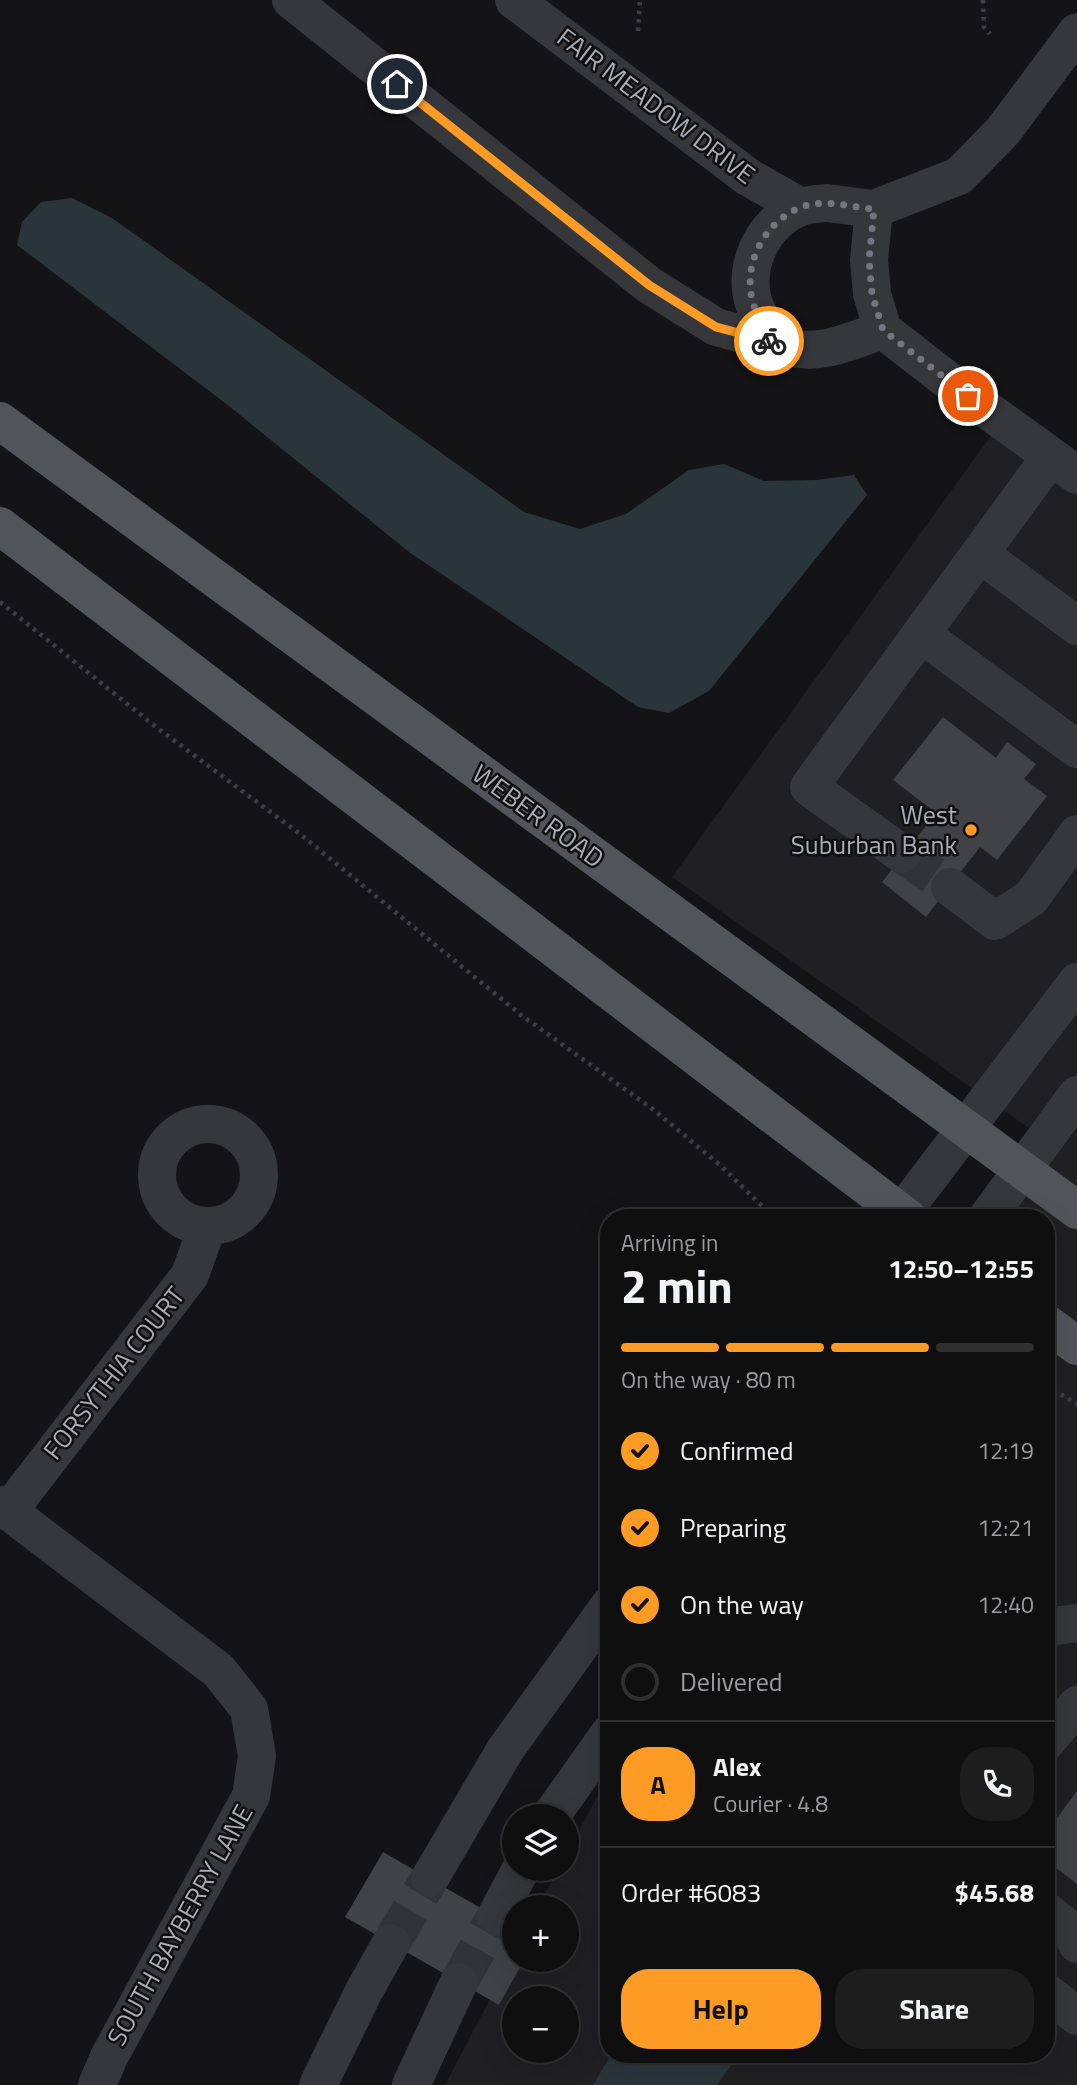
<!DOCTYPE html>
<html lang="en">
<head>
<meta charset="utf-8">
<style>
  :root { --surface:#0f0f10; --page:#1d1d1e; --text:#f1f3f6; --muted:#9b9c9f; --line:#2f2f30; --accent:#fd9b25 }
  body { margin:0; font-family:"Titillium Web",sans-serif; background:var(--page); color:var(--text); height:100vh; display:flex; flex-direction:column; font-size:26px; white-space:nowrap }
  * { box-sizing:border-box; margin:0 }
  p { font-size:23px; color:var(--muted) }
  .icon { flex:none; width:38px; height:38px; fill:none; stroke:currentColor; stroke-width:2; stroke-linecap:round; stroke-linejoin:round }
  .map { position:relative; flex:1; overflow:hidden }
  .sheet { position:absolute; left:600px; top:1209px; width:455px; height:854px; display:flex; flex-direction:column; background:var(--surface); border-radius:28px; box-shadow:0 7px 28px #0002,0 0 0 2px var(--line) }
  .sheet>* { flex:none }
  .tools { position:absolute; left:502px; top:1804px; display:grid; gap:14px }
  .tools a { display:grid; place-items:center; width:77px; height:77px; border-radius:50%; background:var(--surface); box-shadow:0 7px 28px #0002,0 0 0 2px var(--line); font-size:35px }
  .pin { position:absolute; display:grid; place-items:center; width:60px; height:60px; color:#fff; margin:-30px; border:4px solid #fff; border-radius:50%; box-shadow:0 2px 7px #0007 }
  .courier { position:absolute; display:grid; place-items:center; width:70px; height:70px; margin:-35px; border:5px solid #fd9b25; border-radius:50%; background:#fff; color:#222; box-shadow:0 2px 9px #0007 }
  .summary em { font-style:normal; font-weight:700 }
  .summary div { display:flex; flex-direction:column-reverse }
  .summary { display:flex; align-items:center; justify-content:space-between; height:119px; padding:0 21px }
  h1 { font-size:46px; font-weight:700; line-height:52px }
  .bar { display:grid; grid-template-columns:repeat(4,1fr); gap:10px 7px; align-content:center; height:84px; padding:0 21px }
  .bar i { height:9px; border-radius:5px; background:var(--line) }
  .bar .selected { background:var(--accent) }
  .bar p { grid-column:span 4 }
  .line { display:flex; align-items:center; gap:18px; padding:0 21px; border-top:2px solid var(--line) }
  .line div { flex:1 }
  .round { display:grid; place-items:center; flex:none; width:74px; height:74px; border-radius:28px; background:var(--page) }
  ol { padding:0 21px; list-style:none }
  li { display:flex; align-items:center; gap:21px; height:77px }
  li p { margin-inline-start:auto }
  li .icon { padding:7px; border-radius:50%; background:var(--accent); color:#111; stroke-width:4 }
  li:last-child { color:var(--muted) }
  li i { width:38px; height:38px; border:4px solid var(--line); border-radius:50% }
  .button { display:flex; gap:14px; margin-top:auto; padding:14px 21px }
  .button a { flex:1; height:80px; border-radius:28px; background:var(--accent); color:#111; font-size:28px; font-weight:700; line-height:80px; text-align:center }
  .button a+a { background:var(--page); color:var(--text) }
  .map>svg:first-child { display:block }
  .built { fill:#202023; fill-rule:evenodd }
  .water { fill:#2a353b }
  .building { fill:#404246 }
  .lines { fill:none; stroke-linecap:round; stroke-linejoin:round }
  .minor-tunnel { stroke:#313336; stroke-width:38; stroke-dasharray:38 19; stroke-linecap:butt }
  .path { stroke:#3b3e42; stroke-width:4.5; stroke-dasharray:3.5 5; stroke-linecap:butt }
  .minor { stroke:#35373b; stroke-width:38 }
  .major { stroke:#51545b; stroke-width:38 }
  .done { stroke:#72777f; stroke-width:7; stroke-dasharray:0 12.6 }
  .route { stroke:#fd9b25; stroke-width:9 }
  .poi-dot { fill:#fd9b25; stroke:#0f0f11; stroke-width:2.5 }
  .labels { text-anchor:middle; stroke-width:5; stroke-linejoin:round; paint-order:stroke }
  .street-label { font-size:26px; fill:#a5adb7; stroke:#0f0f11 }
  .poi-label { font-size:26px; fill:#a5adb7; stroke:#0f0f11; text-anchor:end }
</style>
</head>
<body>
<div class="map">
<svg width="1077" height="2085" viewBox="0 0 1077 2085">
  <rect width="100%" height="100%" fill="#141416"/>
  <path class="built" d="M998,426L1077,486V2085H445L514,1953V1960H567V1908L538,1907L558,1869H567V1853L609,1775V2054H1046V1218H1011L1060,1150L672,877ZM514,1998H567V2051H514Z"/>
  <path class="water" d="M72,198L112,218L524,512L580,529L626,514L689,470L724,464L764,481L816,480L854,475L867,495L709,691L669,713L638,707L409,552L229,406L17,245L22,222L41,202Z
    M611,2055V2054L739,2055L717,2085H593Z"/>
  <path class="building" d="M943,717L996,758L1007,742L1036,764L1024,779L1047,796L997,860L980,847L926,917L882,882L936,813L893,780Z
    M1077,1791V1884L1046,1860V1833Z
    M383,1852L514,1927V1960H524L499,2005L345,1917Z"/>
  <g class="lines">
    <path class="minor-tunnel" d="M902,854L950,887
      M391,1943L430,1878
      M459,1982L496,1916"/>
    <path class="path" d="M983,0L984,27L990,34
      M638,31L640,0
      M0,602L156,727L300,834L521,1015L654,1110L721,1166L763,1207L778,1218
      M1046,1386L1077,1404"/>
    <path class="minor" d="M291,0L649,285L716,327L783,345
      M514,0L748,177L801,207
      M827,203L874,209L869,260L872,294L883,330C855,339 814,359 785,345C772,340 764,325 758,313C738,275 760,222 801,207C808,204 819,204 827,203Z
      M874,209L959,176L1003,131L1077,32
      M883,330L968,396L1077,475
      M980,554L1077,626
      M921,634L1077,749
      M902,854L809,787L1051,456
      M950,887L995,921L1031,898L1077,834
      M157 1175a51 51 0 1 1 102 0a51 51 0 1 1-102 0Z
      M898,1218L1077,982
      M987,1218L1077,1095
      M0,1505L219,1671L249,1709L257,1756L251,1796L109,2057L97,2085
      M8,1512L190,1275L207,1227
      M1046,1627L1077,1623
      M1046,1742L1077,1705
      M551,1816L609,1734
      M430,1878L505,1750L609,1606
      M1046,1911L1070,1930L1077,1944
      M496,1916L521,1869
      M1046,1992L1077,2016
      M318,2085L364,1991L391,1943
      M411,2085L459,1982"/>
    <path class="major" d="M0,421L1077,1210
      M0,526L908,1218
      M1046,1323L1077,1346"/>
  </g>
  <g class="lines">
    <path class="done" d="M769,341L783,345C771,334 760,323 754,306C741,268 762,224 799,208C823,198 850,207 874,209L869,260L872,294L883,330L968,396"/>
    <path class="route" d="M397,84L649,285L716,327L769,341"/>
  </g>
  <circle class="poi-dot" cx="971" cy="830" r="7"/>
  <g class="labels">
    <g class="street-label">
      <text transform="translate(656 106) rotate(37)" y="9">FAIR MEADOW DRIVE</text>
      <text transform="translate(538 816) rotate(36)" y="9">WEBER ROAD</text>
      <text transform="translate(114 1373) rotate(-52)" y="9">FORSYTHIA COURT</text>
      <text transform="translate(180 1925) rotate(-61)" y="9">SOUTH BAYBERRY LANE</text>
    </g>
    <g class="poi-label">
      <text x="957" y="824">West<tspan x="957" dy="30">Suburban Bank</tspan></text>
    </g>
  </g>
</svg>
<div class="tools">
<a><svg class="icon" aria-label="layers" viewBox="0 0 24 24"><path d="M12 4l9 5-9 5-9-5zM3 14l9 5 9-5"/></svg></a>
<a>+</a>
<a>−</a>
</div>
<div class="pin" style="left:968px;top:396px;background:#ea580c"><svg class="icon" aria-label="bag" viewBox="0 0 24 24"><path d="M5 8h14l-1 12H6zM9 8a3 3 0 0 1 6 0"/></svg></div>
<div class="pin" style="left:397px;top:84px;background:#1f2937"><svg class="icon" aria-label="home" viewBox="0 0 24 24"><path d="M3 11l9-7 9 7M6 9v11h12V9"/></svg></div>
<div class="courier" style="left:769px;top:341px"><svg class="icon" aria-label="bike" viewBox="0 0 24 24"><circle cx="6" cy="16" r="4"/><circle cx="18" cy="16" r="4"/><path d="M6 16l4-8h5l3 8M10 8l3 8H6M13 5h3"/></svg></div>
<section class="sheet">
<div class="summary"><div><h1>2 min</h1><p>Arriving in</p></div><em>12:50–12:55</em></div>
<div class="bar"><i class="selected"></i><i class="selected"></i><i class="selected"></i><i></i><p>On the way · 80 m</p></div>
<ol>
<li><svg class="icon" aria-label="check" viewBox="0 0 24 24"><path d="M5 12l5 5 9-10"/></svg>Confirmed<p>12:19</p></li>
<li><svg class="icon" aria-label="check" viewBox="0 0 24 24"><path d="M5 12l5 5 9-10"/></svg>Preparing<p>12:21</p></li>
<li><svg class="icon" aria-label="check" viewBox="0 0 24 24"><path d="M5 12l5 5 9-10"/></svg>On the way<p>12:40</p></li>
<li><i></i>Delivered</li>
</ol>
<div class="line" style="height:126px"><b class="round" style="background:var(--accent);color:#111">A</b><div><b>Alex</b><p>Courier · 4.8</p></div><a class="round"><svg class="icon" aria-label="phone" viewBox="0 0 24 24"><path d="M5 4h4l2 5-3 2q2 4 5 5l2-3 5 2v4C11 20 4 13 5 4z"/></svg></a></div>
<div class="line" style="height:91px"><div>Order #6083</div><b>$45.68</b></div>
<div class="button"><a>Help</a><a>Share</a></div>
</section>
</div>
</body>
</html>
